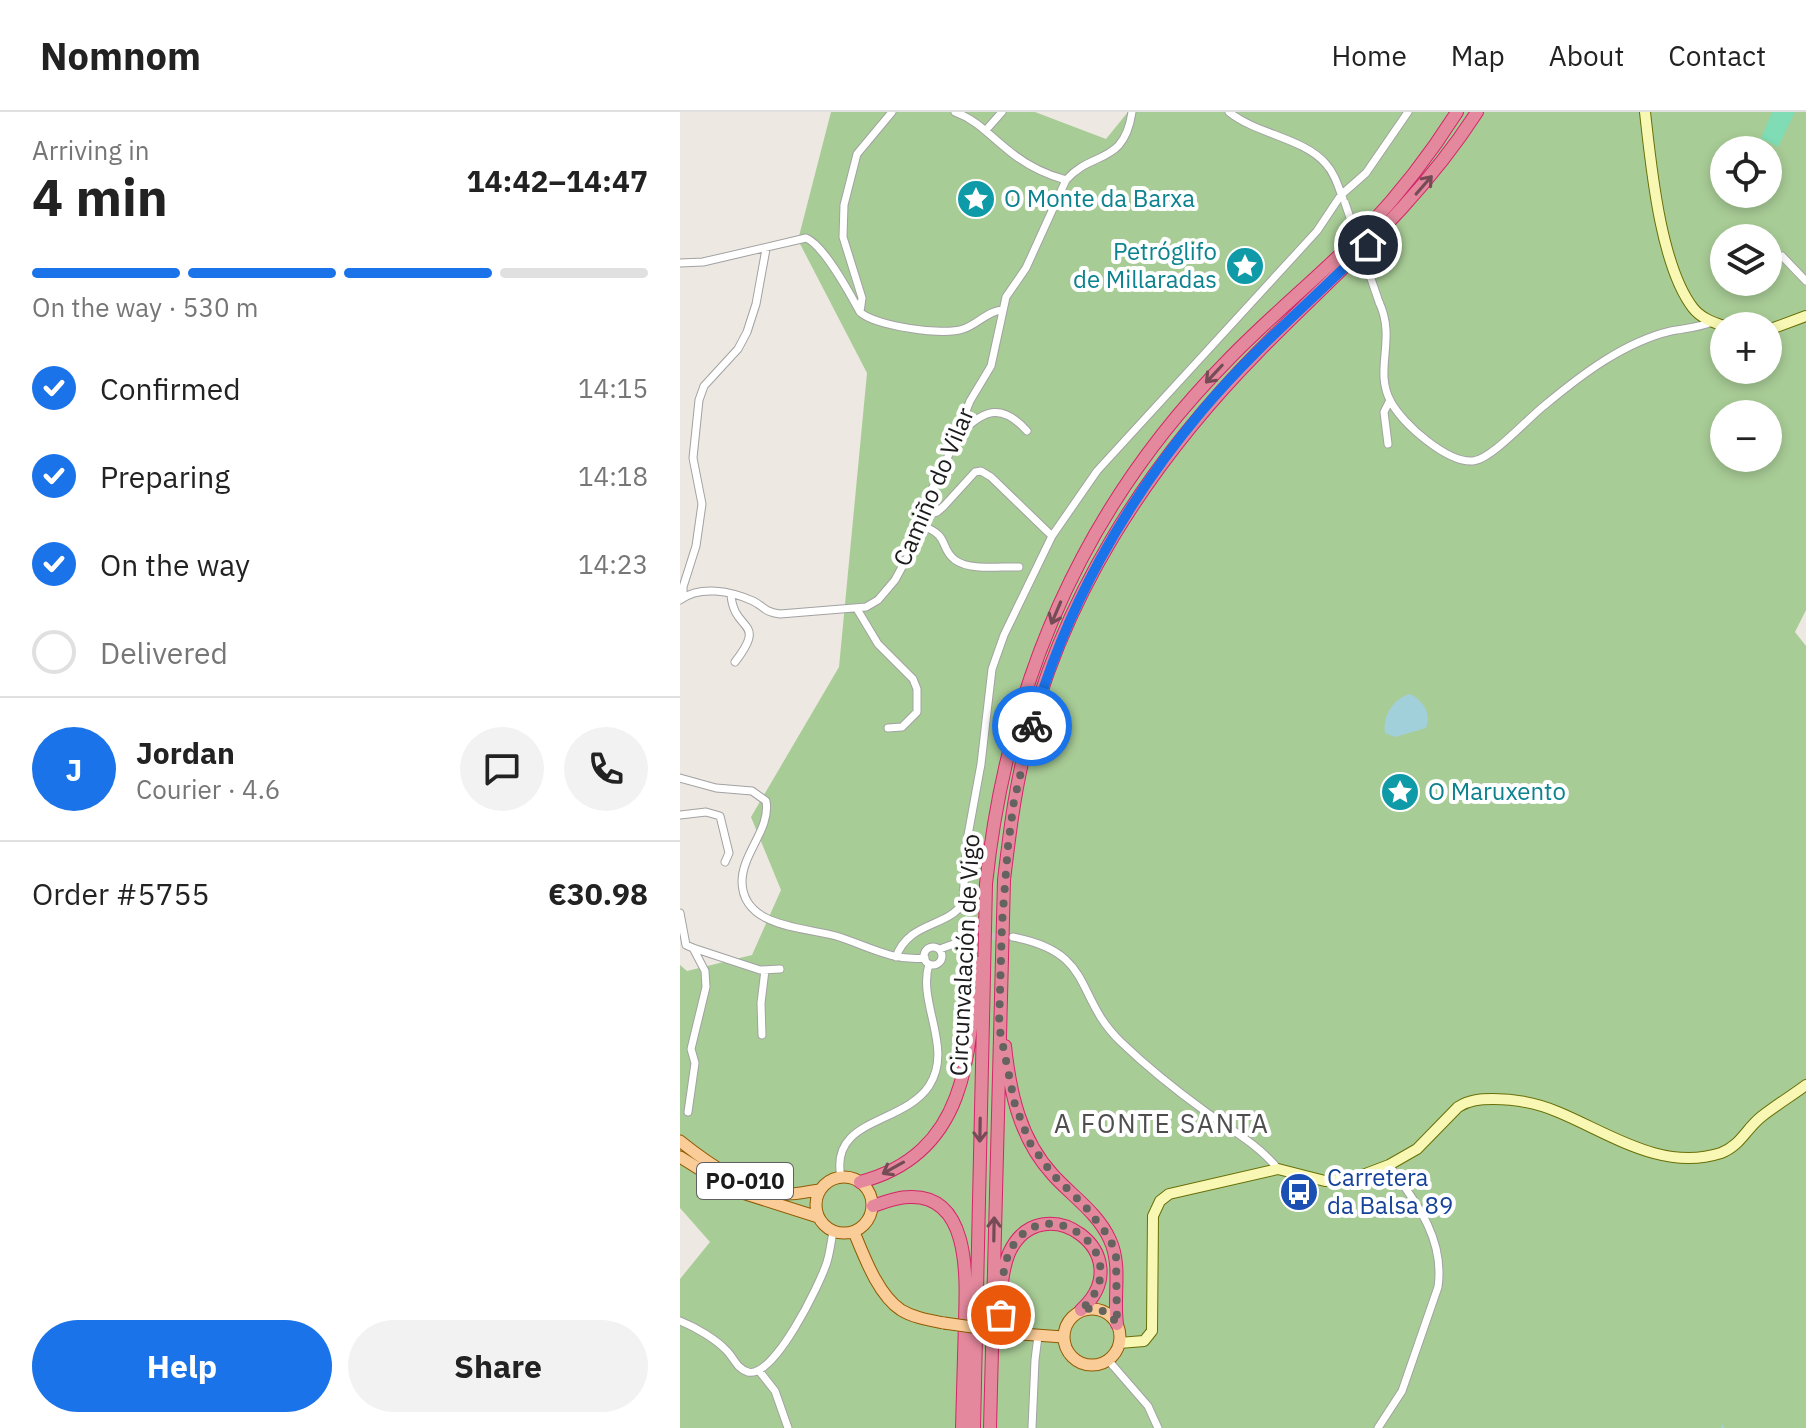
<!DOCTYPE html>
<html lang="en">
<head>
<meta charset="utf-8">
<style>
  :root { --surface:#fff; --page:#f2f2f2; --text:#222; --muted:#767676; --line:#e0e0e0; --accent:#1a73e8 }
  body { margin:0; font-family:"IBM Plex Sans",sans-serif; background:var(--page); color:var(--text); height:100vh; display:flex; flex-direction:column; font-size:30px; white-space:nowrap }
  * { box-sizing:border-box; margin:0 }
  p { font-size:26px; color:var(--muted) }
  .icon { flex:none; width:44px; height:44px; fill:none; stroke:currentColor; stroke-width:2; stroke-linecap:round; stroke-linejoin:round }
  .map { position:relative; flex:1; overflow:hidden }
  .panel { display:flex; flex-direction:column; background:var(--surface); width:680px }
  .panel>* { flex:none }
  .controls { position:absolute; left:1030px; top:24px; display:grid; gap:16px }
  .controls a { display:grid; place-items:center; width:72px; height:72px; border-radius:50%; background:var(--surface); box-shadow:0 4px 12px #0003; font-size:40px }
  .pin { position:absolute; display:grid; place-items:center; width:68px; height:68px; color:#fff; margin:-34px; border:4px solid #fff; border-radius:50%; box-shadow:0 2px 8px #0007 }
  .courier { position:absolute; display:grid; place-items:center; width:80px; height:80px; margin:-40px; border:6px solid #1a73e8; border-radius:50%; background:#fff; color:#222; box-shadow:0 2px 10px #0007 }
  .summary em { font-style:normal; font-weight:700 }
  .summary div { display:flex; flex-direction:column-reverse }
  .summary { display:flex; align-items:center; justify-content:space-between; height:136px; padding:0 32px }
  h1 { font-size:52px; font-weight:700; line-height:60px }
  .bar { display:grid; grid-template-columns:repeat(4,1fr); gap:12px 8px; align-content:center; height:96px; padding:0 32px }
  .bar i { height:10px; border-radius:6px; background:var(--line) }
  .bar .on { background:var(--accent) }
  .bar p { grid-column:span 4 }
  .line { display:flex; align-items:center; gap:20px; padding:0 32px; border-top:2px solid var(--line) }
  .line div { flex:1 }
  .round { display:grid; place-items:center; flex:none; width:84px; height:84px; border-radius:42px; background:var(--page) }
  ol { padding:0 32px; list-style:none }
  li { display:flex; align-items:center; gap:24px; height:88px }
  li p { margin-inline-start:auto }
  li .icon { padding:8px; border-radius:50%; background:var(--accent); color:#fff; stroke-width:4 }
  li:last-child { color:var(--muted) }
  li i { width:44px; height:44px; border:4px solid var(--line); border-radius:50% }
  .primary-button { display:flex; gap:16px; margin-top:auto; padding:16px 32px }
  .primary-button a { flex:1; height:92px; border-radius:48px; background:var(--accent); color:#fff; font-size:32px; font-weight:700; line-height:92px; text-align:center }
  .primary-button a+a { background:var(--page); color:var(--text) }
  header { display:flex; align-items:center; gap:48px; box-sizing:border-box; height:112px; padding:0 40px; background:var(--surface); border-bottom:2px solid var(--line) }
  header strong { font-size:38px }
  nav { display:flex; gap:44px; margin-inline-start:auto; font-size:28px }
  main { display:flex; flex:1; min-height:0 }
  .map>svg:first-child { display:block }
  .forest { fill:#a8cc96; fill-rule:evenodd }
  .pitch { fill:#7fdcb4 }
  .water { fill:#a1d0db }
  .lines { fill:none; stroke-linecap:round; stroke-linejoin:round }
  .stream { stroke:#a1d0db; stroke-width:2 }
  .street-tunnel { stroke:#c3bfb9; stroke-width:7; stroke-dasharray:7 3.5; stroke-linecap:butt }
  .street-casing { stroke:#a2a2a2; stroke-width:9 }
  .secondary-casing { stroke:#686f06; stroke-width:12 }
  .primary-casing { stroke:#915b02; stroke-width:13 }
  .highway-casing { stroke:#d32669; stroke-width:14 }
  .street { stroke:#fff; stroke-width:7 }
  .secondary { stroke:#f8f8b4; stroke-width:10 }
  .primary { stroke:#facc98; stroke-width:11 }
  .highway { stroke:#e4889d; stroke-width:12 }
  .street-bridge-casing { stroke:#a2a2a2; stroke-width:9; stroke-linecap:butt }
  .primary-bridge-casing { stroke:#915b02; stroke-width:13; stroke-linecap:butt }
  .street-bridge { stroke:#fff; stroke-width:7 }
  .primary-bridge { stroke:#facc98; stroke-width:11 }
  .oneway { stroke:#754c56 }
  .done { stroke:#646360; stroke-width:8; stroke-dasharray:0 14.4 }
  .route { stroke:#1a73e8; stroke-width:10 }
  .labels { text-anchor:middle; stroke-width:8; stroke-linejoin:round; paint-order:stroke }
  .shield { fill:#fff; stroke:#5f5f5f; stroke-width:2 }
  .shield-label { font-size:22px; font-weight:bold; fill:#1b1b1b }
  .culture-label { font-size:24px; fill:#0d838f; stroke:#fff; text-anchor:start }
  .street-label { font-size:24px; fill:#1b1b1b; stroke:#fff }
  .transit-label { font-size:24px; fill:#164399; stroke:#fff; text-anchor:start }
  .neighbourhood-label { font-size:26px; letter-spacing:2px; fill:#4e4e4e; stroke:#fff }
</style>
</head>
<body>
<header>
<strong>Nomnom</strong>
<nav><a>Home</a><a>Map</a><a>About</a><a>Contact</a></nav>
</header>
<main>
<section class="panel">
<div class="summary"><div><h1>4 min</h1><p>Arriving in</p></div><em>14:42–14:47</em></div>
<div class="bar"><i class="on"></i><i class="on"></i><i class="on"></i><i></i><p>On the way · 530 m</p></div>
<ol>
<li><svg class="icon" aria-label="check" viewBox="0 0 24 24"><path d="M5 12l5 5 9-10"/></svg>Confirmed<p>14:15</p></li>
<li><svg class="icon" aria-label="check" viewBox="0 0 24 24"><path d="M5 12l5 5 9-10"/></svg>Preparing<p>14:18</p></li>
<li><svg class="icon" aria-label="check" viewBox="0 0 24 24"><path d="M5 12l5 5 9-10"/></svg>On the way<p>14:23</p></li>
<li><i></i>Delivered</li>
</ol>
<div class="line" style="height:144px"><b class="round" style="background:var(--accent);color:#fff">J</b><div><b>Jordan</b><p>Courier · 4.6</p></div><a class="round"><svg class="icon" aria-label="chat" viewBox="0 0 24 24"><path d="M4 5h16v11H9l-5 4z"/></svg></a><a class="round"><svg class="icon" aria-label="phone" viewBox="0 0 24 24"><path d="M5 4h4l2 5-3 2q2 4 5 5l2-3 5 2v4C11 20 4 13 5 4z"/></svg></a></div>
<div class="line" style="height:104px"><div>Order #5755</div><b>€30.98</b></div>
<div class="primary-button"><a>Help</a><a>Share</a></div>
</section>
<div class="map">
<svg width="1126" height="1316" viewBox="0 0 1126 1316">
  <rect width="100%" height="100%" fill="#ede8e1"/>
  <path class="forest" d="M151,0H355L426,27L448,0H1126V498L1115,520L1126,534V1316H0V1167L30,1130L0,1096V853L7,859L72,843L101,778L71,705L159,555L187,261L118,128ZM1044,38H1088V82H1044ZM1044,126H1088V170H1044ZM1044,214H1088V258H1044ZM1044,302H1088V346H1044Z"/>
  <path class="pitch" d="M1092,0H1115L1098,35L1081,26Z"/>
  <path class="water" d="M730,582C744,589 751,601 746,616L715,625L705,621C702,604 714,586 730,582Z"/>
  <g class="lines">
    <path class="stream" d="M1042,1314L1043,1316"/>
    <path class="street-tunnel" d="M290,826L324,824"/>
    <g class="street-casing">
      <path id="street" d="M212,0L177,42L164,93L163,125L182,186L180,200C195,214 263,224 283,217C297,213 307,199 322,198
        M275,0C297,8 310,24 328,38C346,53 364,62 386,68
        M549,0C576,22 624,26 646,52C655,62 658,74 663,87
        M306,18L322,0
        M1102,144L1126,169
        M0,151L23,150L126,126C144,133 170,182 180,200
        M699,190C717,228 693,258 711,290C723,312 767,351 793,349C811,348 849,305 865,293C901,263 944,230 991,219C1005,216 1018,216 1032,210
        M276,320L281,321C305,296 323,292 347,319
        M708,332L704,300L710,288
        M242,404L257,400L264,394L295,360L301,359L311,365L372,424
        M240,413C272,424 258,435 275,448C290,459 321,454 339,455
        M51,483C54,521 88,507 55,550
        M3,485V475L16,434L22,392L13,346L19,288L24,274L58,237L67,220L76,192L86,137
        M0,488C20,473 51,479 73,489C85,495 84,500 100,502L186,495L198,488L215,468L234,433L242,397L267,347L290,289L311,254L326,185L346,156L386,68C412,38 444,54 452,0
        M177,497L198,532L233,567L237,577V600L222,615L208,616
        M0,666L36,676L72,679L86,689C91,717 62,741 62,770C63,816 125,815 156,824C186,833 213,850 245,846
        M0,703L26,700L40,704L49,741L45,750
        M0,801L6,833L13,836L25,859L26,875L11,937L15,951L8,1000
        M333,825C416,841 393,884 441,930C467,955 497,979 526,1000C550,1017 579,1033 598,1057
        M244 844a9 9 0 1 1 18 0a9 9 0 1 1-18 0Z
        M13,836L80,858L100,857
        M260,837L290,826
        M216,845C229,809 267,816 283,791L286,734L301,652L312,557L324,523L372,424L417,359L637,119L661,83L686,61L728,0
        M82,923L81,891L85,858
        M161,1065C149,1006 223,1013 249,974C274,936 237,891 249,852
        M0,1209C15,1215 36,1227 47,1239C54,1246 57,1257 68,1260C94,1267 140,1172 147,1150C150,1140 151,1130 153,1120
        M428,1248L468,1294L478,1316
        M80,1260L95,1279L108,1316
        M352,1316L355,1248L358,1224
        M698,1316L722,1279L758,1175C765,1127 736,1090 709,1053"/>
    </g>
    <g class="secondary-casing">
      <path id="secondary" d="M965,0C971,53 980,153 1013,196C1021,206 1032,210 1044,214
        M1088,218L1126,204
        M439,1231L464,1229L472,1219L473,1104L480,1089L489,1082L598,1057L645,1069L672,1067L709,1053L737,1037L778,995C789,988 800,987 813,987C836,987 857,991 878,1000C929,1021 982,1060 1041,1041C1060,1034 1066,1017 1081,1005C1095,994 1111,984 1126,973"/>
    </g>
    <g class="primary-casing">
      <path id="primary" d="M0,1029C30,1053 69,1080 108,1082C119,1082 129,1079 140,1078
        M0,1045L53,1078L138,1105
        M136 1093a28 28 0 1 1 56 0a28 28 0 1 1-56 0Z
        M174,1120C184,1144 198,1183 221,1198C234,1206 249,1208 264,1211
        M384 1225a28 28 0 1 1 56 0a28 28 0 1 1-56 0Z
        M342,1222L383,1225"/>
    </g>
    <g class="highway-casing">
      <path id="highway" d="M325,934C330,981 340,1027 373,1063C392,1084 418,1101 430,1128C442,1154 433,1184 437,1212
        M180,1070C288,1042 291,941 295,850
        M193,1094C204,1090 217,1085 229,1085C292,1082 286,1170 285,1210C284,1246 283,1281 282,1316
        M320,1221C321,1196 319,1165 329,1141C361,1071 463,1142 401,1198
        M294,1316L306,772C327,571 404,394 547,249C592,202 643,162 688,115C721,80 751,41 777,0
        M310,1316L324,768C329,726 334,684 344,642C379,488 468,352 578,240C656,160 735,96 797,0"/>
    </g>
    <use href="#street" class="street"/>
    <use href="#secondary" class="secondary"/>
    <use href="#primary" class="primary"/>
    <use href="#highway" class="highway"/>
    <g class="street-bridge-casing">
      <path id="street-bridge" d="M665,91L699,190"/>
    </g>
    <g class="primary-bridge-casing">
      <path id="primary-bridge" d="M264,1211L342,1222"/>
    </g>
    <use href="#street-bridge" class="street-bridge"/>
    <use href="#primary-bridge" class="primary-bridge"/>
  </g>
  <defs><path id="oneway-shaft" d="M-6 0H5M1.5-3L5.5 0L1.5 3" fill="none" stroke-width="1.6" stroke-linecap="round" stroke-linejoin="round" transform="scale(2)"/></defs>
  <g class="oneway">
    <use href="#oneway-shaft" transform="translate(744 73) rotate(-49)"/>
    <use href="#oneway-shaft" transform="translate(534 262) rotate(133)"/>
    <use href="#oneway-shaft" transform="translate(376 501) rotate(113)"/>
    <use href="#oneway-shaft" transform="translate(300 1018) rotate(91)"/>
    <use href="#oneway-shaft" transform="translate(213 1056) rotate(151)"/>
    <use href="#oneway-shaft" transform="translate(314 1117) rotate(-89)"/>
  </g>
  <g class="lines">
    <path class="done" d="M321,1203C322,1182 321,1160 329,1141C361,1071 463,1142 401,1198C416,1194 429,1199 437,1212L436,1144L430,1126L404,1093L373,1063L350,1031L335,993L319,914L322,812L328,734L334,689L352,614"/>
    <path class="route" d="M352,614C384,499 444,392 521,300C571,240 632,188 688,133"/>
  </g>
  <defs>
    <g id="sight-disc" transform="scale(2)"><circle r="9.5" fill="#0f9aa8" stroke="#fff"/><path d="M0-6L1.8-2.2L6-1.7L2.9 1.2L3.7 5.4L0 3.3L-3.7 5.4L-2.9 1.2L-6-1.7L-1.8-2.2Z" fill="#fff"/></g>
    <g id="bus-disc" transform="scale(2)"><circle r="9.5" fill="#1a4fb4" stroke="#fff"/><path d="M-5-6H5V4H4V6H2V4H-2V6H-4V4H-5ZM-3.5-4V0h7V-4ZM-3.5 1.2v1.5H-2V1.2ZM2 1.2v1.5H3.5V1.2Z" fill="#fff"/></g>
  </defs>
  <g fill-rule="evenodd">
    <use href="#sight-disc" x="296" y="87"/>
    <use href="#sight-disc" x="565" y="154"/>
    <use href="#sight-disc" x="720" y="680"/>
    <use href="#bus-disc" x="619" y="1080"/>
  </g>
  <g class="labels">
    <rect class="shield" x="17" y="1051" width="96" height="36" rx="6"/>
    <g class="shield-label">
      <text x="65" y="1077">PO-010</text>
    </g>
    <g class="culture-label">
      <text x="324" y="95">O Monte da Barxa</text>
      <text x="537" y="148" text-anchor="end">Petróglifo<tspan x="537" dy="28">de Millaradas</tspan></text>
      <text x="748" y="688">O Maruxento</text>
    </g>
    <g class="street-label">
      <text transform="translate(254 375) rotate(-67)" y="8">Camiño do Vilar</text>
      <text transform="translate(285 843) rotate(-87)" y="8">Circunvalación de Vigo</text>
    </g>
    <g class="transit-label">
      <text x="647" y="1074">Carretera<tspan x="647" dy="28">da Balsa 89</tspan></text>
    </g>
    <g class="neighbourhood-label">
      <text x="482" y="1021">A FONTE SANTA</text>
    </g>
  </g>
</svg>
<div class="controls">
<a><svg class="icon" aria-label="locate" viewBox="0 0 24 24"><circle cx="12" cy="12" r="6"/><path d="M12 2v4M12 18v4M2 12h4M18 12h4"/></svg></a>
<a><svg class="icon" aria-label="layers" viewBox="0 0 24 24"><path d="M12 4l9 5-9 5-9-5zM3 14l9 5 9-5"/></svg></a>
<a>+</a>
<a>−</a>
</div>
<div class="pin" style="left:321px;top:1203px;background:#ea580c"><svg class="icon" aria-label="bag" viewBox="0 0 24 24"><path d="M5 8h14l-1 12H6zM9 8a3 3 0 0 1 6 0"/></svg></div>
<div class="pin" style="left:688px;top:133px;background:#1f2937"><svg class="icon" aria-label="home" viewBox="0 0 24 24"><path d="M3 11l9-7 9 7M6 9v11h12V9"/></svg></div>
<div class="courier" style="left:352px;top:614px"><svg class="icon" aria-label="bike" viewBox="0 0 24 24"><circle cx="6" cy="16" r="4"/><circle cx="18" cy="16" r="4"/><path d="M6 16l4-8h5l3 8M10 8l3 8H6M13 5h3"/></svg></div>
</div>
</main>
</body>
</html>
